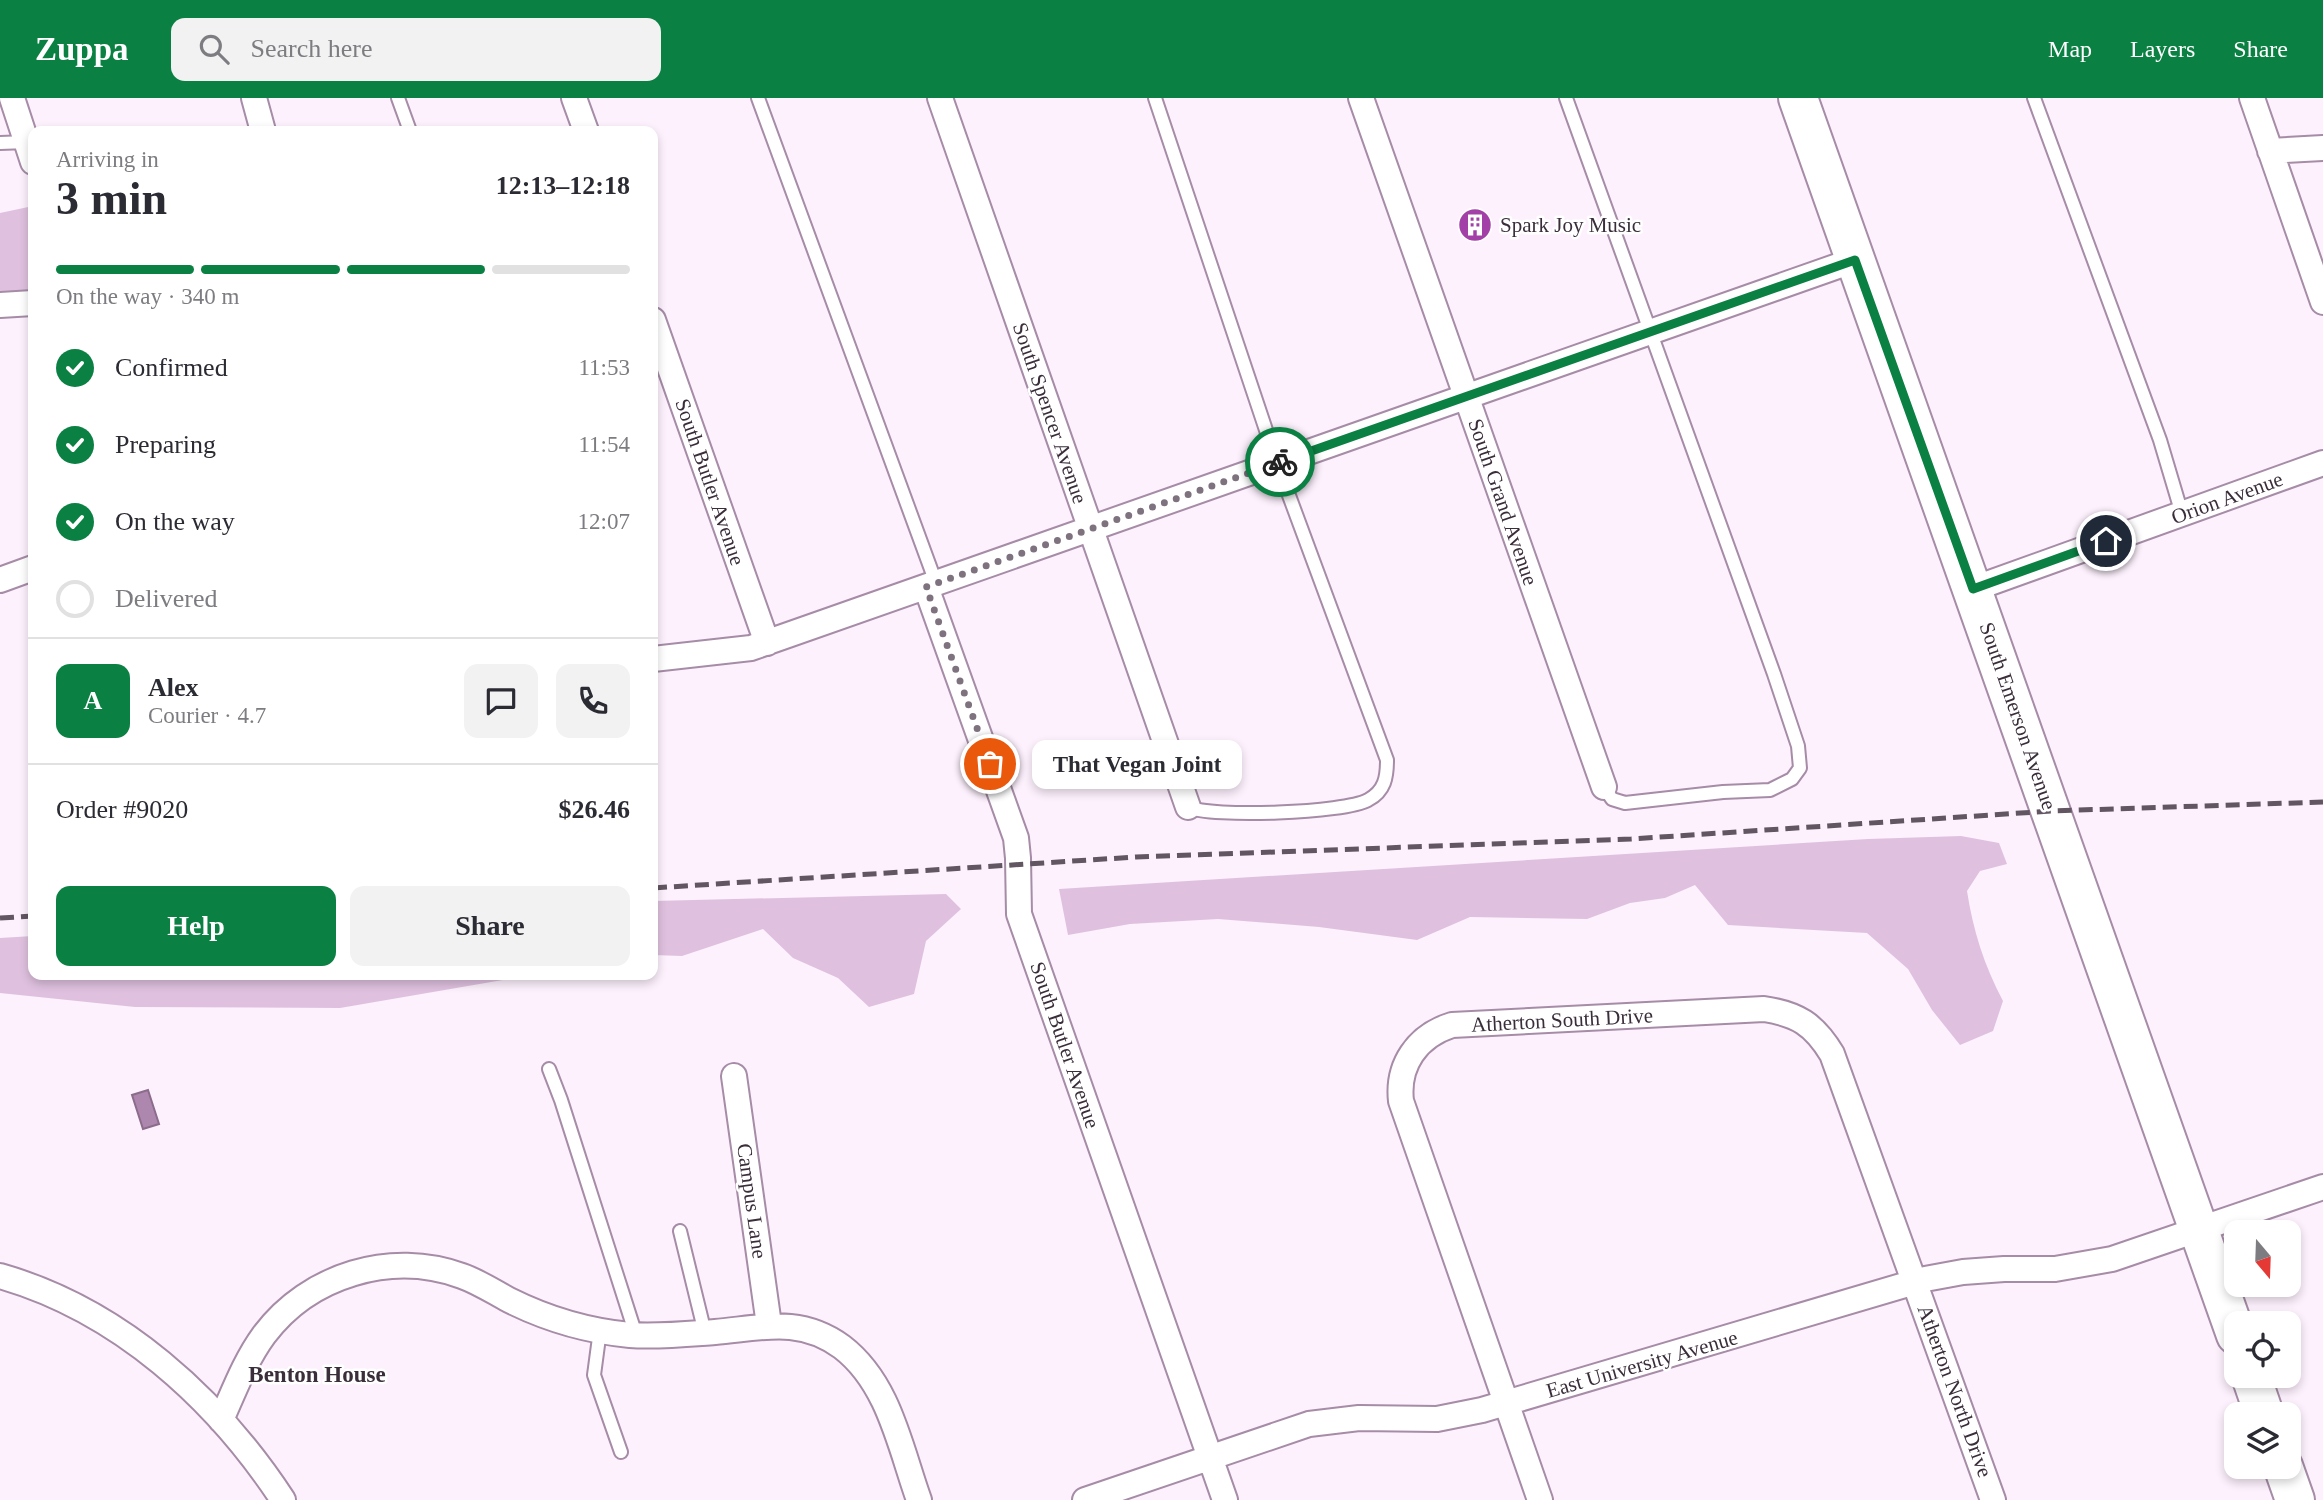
<!DOCTYPE html>
<html lang="en">
<head>
<meta charset="utf-8">
<style>
  :root { --surface:#fff; --page:#f2f2f3; --text:#2b2b33; --muted:#7c7c81; --line:#e1e1e2; --accent:#0b8043 }
  body { margin:0; font-family:"Times New Roman",serif; background:var(--page); color:var(--text); height:100vh; display:flex; flex-direction:column; font-size:26px; white-space:nowrap }
  * { box-sizing:border-box; margin:0 }
  p { font-size:23px; color:var(--muted) }
  .icon { flex:none; width:38px; height:38px; fill:none; stroke:currentColor; stroke-width:2; stroke-linecap:round; stroke-linejoin:round }
  .map { position:relative; flex:1; overflow:hidden }
  .details { position:absolute; left:28px; top:28px; width:630px; height:854px; display:flex; flex-direction:column; background:var(--surface); border-radius:14px; box-shadow:0 4px 10px #0003 }
  .details>* { flex:none }
  .needle { width:46px; rotate:161deg }
  .fabs { position:absolute; left:2224px; top:1122px; display:grid; gap:14px }
  .fabs a { display:grid; place-items:center; width:77px; height:77px; border-radius:14px; background:var(--surface); box-shadow:0 4px 10px #0003; font-size:35px }
  .pin { position:absolute; display:grid; place-items:center; width:60px; height:60px; color:#fff; margin:-30px; border:4px solid #fff; border-radius:50%; box-shadow:0 2px 7px #0007 }
  .courier { position:absolute; display:grid; place-items:center; width:70px; height:70px; margin:-35px; border:5px solid #0b8043; border-radius:50%; background:#fff; color:#222; box-shadow:0 2px 9px #0007 }
  .bubble { position:absolute; height:49px; border-radius:14px; background:var(--surface); box-shadow:0 4px 10px #0003; font-size:23px; font-weight:700; line-height:49px; text-align:center }
  .summary em { font-style:normal; font-weight:700 }
  .summary div { display:flex; flex-direction:column-reverse }
  .summary { display:flex; align-items:center; justify-content:space-between; height:119px; padding:0 28px }
  h1 { font-size:46px; font-weight:700; line-height:52px }
  .bar { display:grid; grid-template-columns:repeat(4,1fr); gap:10px 7px; align-content:center; height:84px; padding:0 28px }
  .bar i { height:9px; border-radius:5px; background:var(--line) }
  .bar .active { background:var(--accent) }
  .bar p { grid-column:span 4 }
  .line { display:flex; align-items:center; gap:18px; padding:0 28px; border-top:2px solid var(--line) }
  .line div { flex:1 }
  .round { display:grid; place-items:center; flex:none; width:74px; height:74px; border-radius:14px; background:var(--page) }
  ol { padding:0 28px; list-style:none }
  li { display:flex; align-items:center; gap:21px; height:77px }
  li p { margin-inline-start:auto }
  li .icon { padding:7px; border-radius:50%; background:var(--accent); color:#fff; stroke-width:4 }
  li:last-child { color:var(--muted) }
  li i { width:38px; height:38px; border:4px solid var(--line); border-radius:50% }
  .action { display:flex; gap:14px; margin-top:auto; padding:14px 28px }
  .action a { flex:1; height:80px; border-radius:14px; background:var(--accent); color:#fff; font-size:28px; font-weight:700; line-height:80px; text-align:center }
  .action a+a { background:var(--page); color:var(--text) }
  header { display:flex; align-items:center; gap:42px; box-sizing:border-box; height:98px; padding:0 35px; background:var(--accent); color:#fff }
  header strong { font-size:33px }
  nav { display:flex; gap:38px; margin-inline-start:auto; font-size:24px }
  .search { width:490px; height:63px; background:var(--page); display:flex; align-items:center; gap:18px; box-sizing:border-box; padding:0 24px; border-radius:14px; color:var(--muted); font-size:26px }
  .map>svg:first-child { display:block }
  .green { fill:#dfc1df }
  .water { fill:#ae87ae; stroke:#8b6c8b; stroke-width:2 }
  .lines { fill:none; stroke-linecap:round; stroke-linejoin:round }
  .lane-casing { stroke:#a68ca6; stroke-width:16 }
  .street-casing { stroke:#a68ca6; stroke-width:28 }
  .primary-casing { stroke:#a68ca6; stroke-width:42 }
  .lane { stroke:#fff; stroke-width:12 }
  .street { stroke:#fff; stroke-width:24 }
  .primary { stroke:#fff; stroke-width:38 }
  .rail { stroke:#615661; stroke-width:5; stroke-dasharray:14 7; stroke-linecap:butt }
  .done { stroke:#7e727e; stroke-width:7; stroke-dasharray:0 12.6 }
  .route { stroke:#0b8043; stroke-width:9 }
  .labels { text-anchor:middle; stroke-width:5; stroke-linejoin:round; paint-order:stroke }
  .poi-label { font-size:21px; fill:#392e39; stroke:#fff; text-anchor:start }
  .street-label { font-size:21px; fill:#392e39; stroke:#fff }
  .neighbourhood-label { font-size:23px; font-weight:bold; fill:#392e39; stroke:#fff }
</style>
</head>
<body>
<header>
<strong>Zuppa</strong>
<div class="search"><svg class="icon" aria-label="search" viewBox="0 0 24 24"><circle cx="10" cy="10" r="6"/><path d="M15 15l6 6"/></svg>Search here</div>
<nav><a>Map</a><a>Layers</a><a>Share</a></nav>
</header>
<div class="map">
<svg width="2323" height="1402" viewBox="0 0 2323 1402">
  <rect width="100%" height="100%" fill="#fdf1fd"/>
  <path class="green" d="M33,108V195L0,197V115Z
    M1961,738L1999,745L2007,766L1980,773L1967,793C1973,832 1984,867 2003,903L1993,933L1960,947L1932,912L1908,871L1867,835L1728,827L1695,787L1665,800L1630,805L1587,821L1470,819L1417,842L1319,829L1218,821L1130,826L1068,837L1059,791L1868,741Z
    M946,796L961,811L926,843L914,896L869,909L838,880L793,860L763,831L682,858L653,857V803Z
    M33,838V877H532L340,910L135,909L0,895V840Z"/>
  <path class="water" d="M148,992L159,1026L143,1031L132,997Z"/>
  <g class="lines">
    <g class="lane-casing">
      <path id="lane" d="M398,0L410,33
        M758,0L936,485
        M1155,0L1277,365L1387,662C1387,679 1385,693 1368,702C1345,715 1211,720 1188,709
        M1566,0L1774,576L1798,648L1800,670L1792,681L1770,692L1723,694L1625,705L1612,701L1604,689
        M2034,0L2160,342L2182,416
        M0,45L27,44
        M549,971L561,1002L636,1237
        M680,1133L705,1235
        M600,1232L594,1277L621,1354"/>
    </g>
    <g class="street-casing">
      <path id="street" d="M12,0L33,64
        M254,0L263,33
        M574,0L586,33
        M940,0L1188,709
        M1361,0L1604,689
        M2252,0L2323,204
        M2270,53L2323,50
        M0,207L33,205
        M653,222L767,545
        M0,482L33,470
        M926,489L1016,740L1018,760L1019,816L1225,1402
        M1973,491L2323,365
        M653,561L751,550L1855,162
        M734,978L769,1227
        M0,1178C119,1212 216,1300 283,1402
        M221,1322C234,1293 245,1263 264,1237C309,1177 391,1152 462,1178C479,1184 494,1194 509,1202C547,1221 588,1233 630,1237C658,1239 687,1236 715,1234C761,1230 800,1218 842,1249C889,1285 900,1349 919,1402
        M1085,1402L1309,1326L1359,1320L1437,1321L1482,1312L1925,1181L1963,1174L2004,1171H2055L2112,1161L2323,1089
        M1540,1402L1401,1003C1397,967 1417,938 1452,927L1764,911C1797,916 1814,926 1832,956L1993,1402"/>
    </g>
    <g class="primary-casing">
      <path id="primary" d="M1798,0L2236,1237
        M2251,1278L2264,1316
        M2283,1368L2295,1402"/>
    </g>
    <use href="#lane" class="lane"/>
    <use href="#street" class="street"/>
    <use href="#primary" class="primary"/>
    <path class="rail" d="M653,790L1136,759L1631,741L2051,713L2323,704
      M0,820L33,818"/>
  </g>
  <g class="lines">
    <path class="done" d="M990,666L926,489L1280,364"/>
    <path class="route" d="M1280,364L1855,162L1973,491L2106,443"/>
  </g>
  <defs>
    <g id="building-disc" transform="scale(1.75)"><circle r="9.5" fill="#a340a7" stroke="#fff"/><path d="M-4-6H4V6H1V3H-1V6H-4ZM-2.5-4.3h1.7v1.8h-1.7ZM.8-4.3h1.7v1.8H.8ZM-2.5-1h1.7V.8h-1.7ZM.8-1h1.7V.8H.8Z" fill="#fff"/></g>
  </defs>
  <g fill-rule="evenodd">
    <use href="#building-disc" x="1475" y="127"/>
  </g>
  <g class="labels">
    <g class="poi-label">
      <text x="1500" y="134">Spark Joy Music</text>
    </g>
    <g class="street-label">
      <text transform="translate(1050 315) rotate(71)" y="7">South Spencer Avenue</text>
      <text transform="translate(710 384) rotate(71)" y="7">South Butler Avenue</text>
      <text transform="translate(2227 400) rotate(-20)" y="7">Orion Avenue</text>
      <text transform="translate(1503 404) rotate(71)" y="7">South Grand Avenue</text>
      <text transform="translate(2018 618) rotate(71)" y="7">South Emerson Avenue</text>
      <text transform="translate(1562 922) rotate(-3)" y="7">Atherton South Drive</text>
      <text transform="translate(1065 947) rotate(71)" y="7">South Butler Avenue</text>
      <text transform="translate(752 1103) rotate(82)" y="7">Campus Lane</text>
      <text transform="translate(1642 1266) rotate(-16)" y="7">East University Avenue</text>
      <text transform="translate(1955 1293) rotate(70)" y="7">Atherton North Drive</text>
    </g>
    <g class="neighbourhood-label">
      <text x="317" y="1284">Benton House</text>
    </g>
  </g>
</svg>
<div class="fabs">
<a><svg class="needle" viewBox="-14 -14 28 28"><path d="M0-13l5 13h-10z" fill="#e53935"/><path d="M0 13l5-13h-10z" fill="#7c7c81"/></svg></a>
<a><svg class="icon" aria-label="locate" viewBox="0 0 24 24"><circle cx="12" cy="12" r="6"/><path d="M12 2v4M12 18v4M2 12h4M18 12h4"/></svg></a>
<a><svg class="icon" aria-label="layers" viewBox="0 0 24 24"><path d="M12 4l9 5-9 5-9-5zM3 14l9 5 9-5"/></svg></a>
</div>
<div class="pin" style="left:990px;top:666px;background:#ea580c"><svg class="icon" aria-label="bag" viewBox="0 0 24 24"><path d="M5 8h14l-1 12H6zM9 8a3 3 0 0 1 6 0"/></svg></div>
<div class="pin" style="left:2106px;top:443px;background:#1f2937"><svg class="icon" aria-label="home" viewBox="0 0 24 24"><path d="M3 11l9-7 9 7M6 9v11h12V9"/></svg></div>
<div class="courier" style="left:1280px;top:364px"><svg class="icon" aria-label="bike" viewBox="0 0 24 24"><circle cx="6" cy="16" r="4"/><circle cx="18" cy="16" r="4"/><path d="M6 16l4-8h5l3 8M10 8l3 8H6M13 5h3"/></svg></div>
<div class="bubble" style="left:1032px;top:642px;width:210px">That Vegan Joint</div>
<section class="details">
<div class="summary"><div><h1>3 min</h1><p>Arriving in</p></div><em>12:13–12:18</em></div>
<div class="bar"><i class="active"></i><i class="active"></i><i class="active"></i><i></i><p>On the way · 340 m</p></div>
<ol>
<li><svg class="icon" aria-label="check" viewBox="0 0 24 24"><path d="M5 12l5 5 9-10"/></svg>Confirmed<p>11:53</p></li>
<li><svg class="icon" aria-label="check" viewBox="0 0 24 24"><path d="M5 12l5 5 9-10"/></svg>Preparing<p>11:54</p></li>
<li><svg class="icon" aria-label="check" viewBox="0 0 24 24"><path d="M5 12l5 5 9-10"/></svg>On the way<p>12:07</p></li>
<li><i></i>Delivered</li>
</ol>
<div class="line" style="height:126px"><b class="round" style="background:var(--accent);color:#fff">A</b><div><b>Alex</b><p>Courier · 4.7</p></div><a class="round"><svg class="icon" aria-label="chat" viewBox="0 0 24 24"><path d="M4 5h16v11H9l-5 4z"/></svg></a><a class="round"><svg class="icon" aria-label="phone" viewBox="0 0 24 24"><path d="M5 4h4l2 5-3 2q2 4 5 5l2-3 5 2v4C11 20 4 13 5 4z"/></svg></a></div>
<div class="line" style="height:91px"><div>Order #9020</div><b>$26.46</b></div>
<div class="action"><a>Help</a><a>Share</a></div>
</section>
</div>
</body>
</html>
